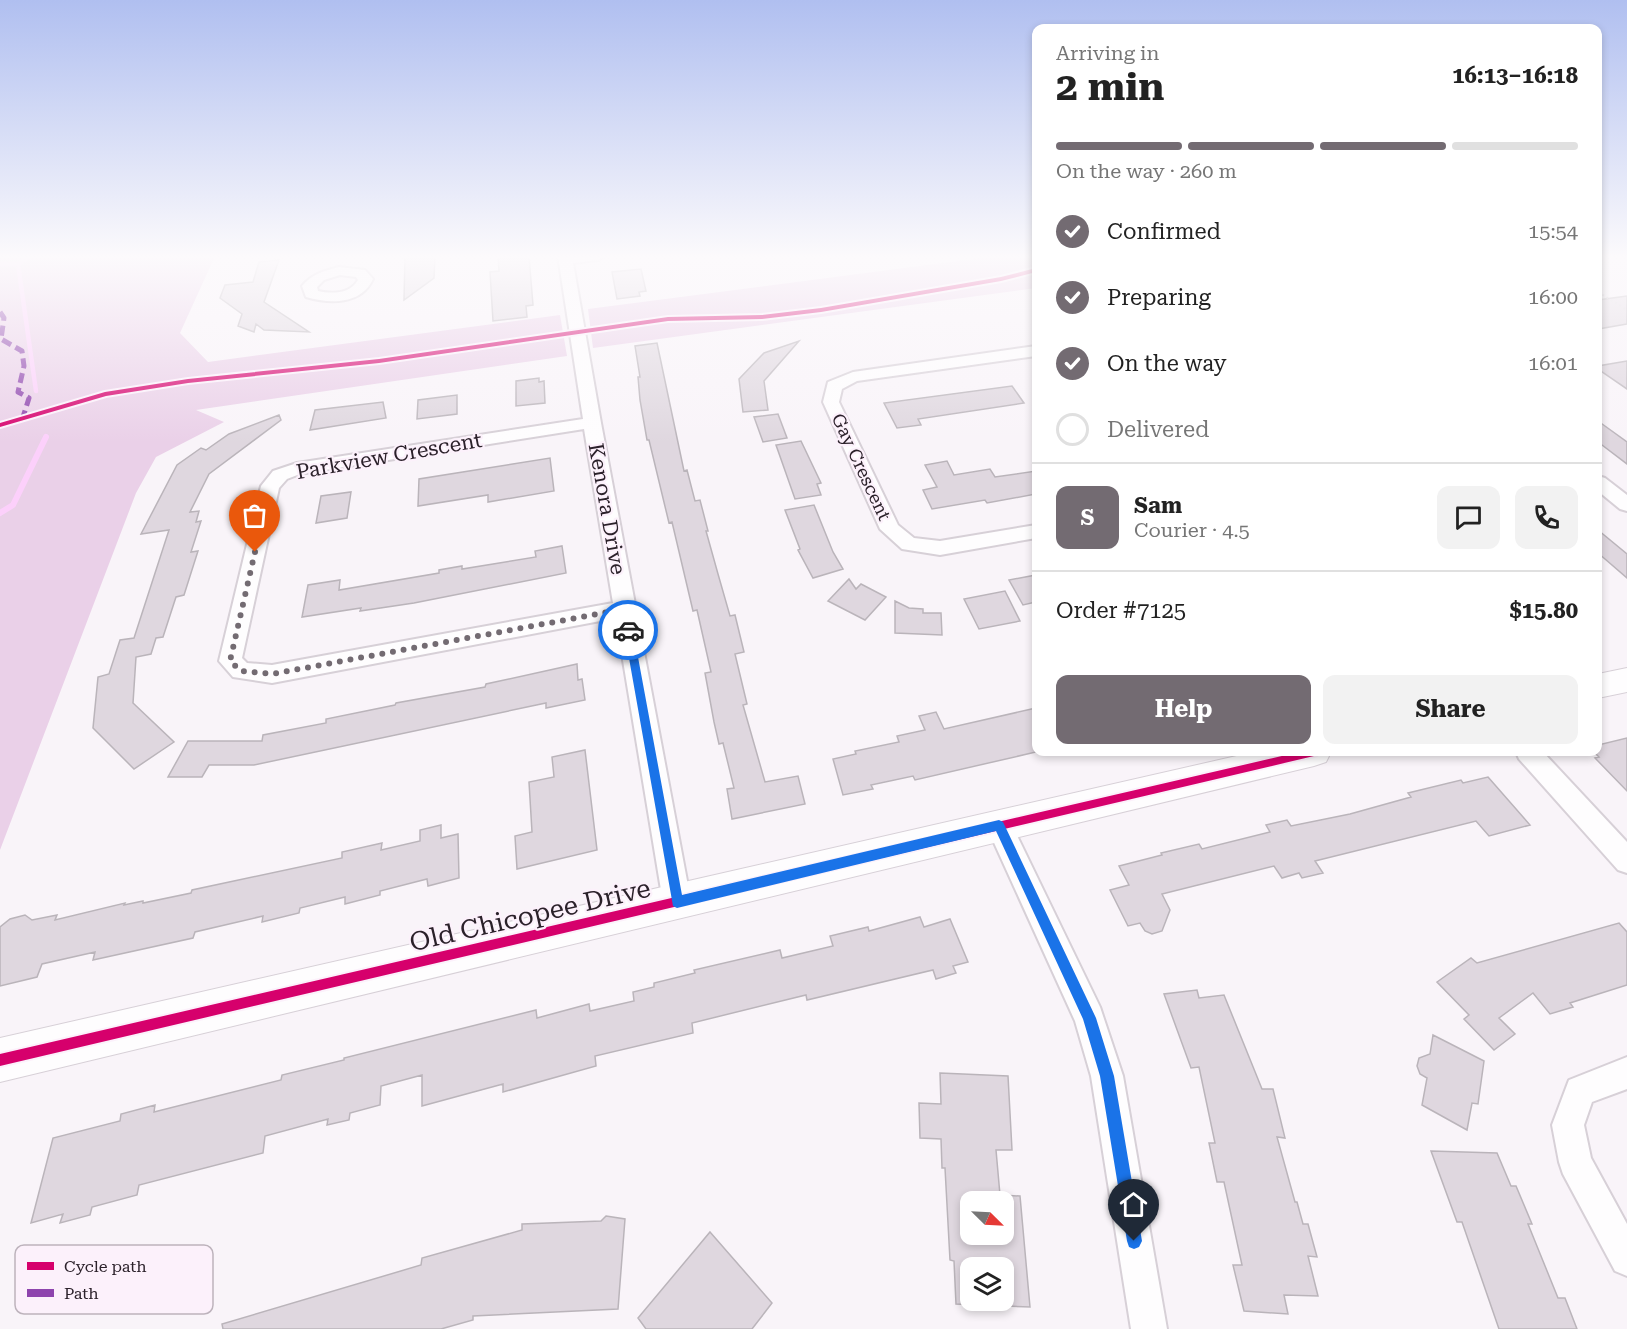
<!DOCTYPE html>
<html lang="en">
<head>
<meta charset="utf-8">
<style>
  :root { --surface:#fff; --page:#f2f2f2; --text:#222; --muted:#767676; --line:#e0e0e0; --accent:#736b72 }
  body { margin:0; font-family:"Roboto Serif",serif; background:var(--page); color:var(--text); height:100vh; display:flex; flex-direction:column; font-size:22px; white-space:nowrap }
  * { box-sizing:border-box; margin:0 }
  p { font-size:20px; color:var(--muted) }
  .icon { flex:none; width:33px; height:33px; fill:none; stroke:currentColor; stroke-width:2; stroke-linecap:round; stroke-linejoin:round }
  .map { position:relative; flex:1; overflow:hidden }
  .sheet { position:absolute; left:1032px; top:24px; width:570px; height:732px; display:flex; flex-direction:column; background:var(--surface); border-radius:12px; box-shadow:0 3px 9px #0003 }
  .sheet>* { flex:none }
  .needle { width:39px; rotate:114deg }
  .controls { position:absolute; left:960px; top:1191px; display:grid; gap:12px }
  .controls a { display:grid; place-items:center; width:54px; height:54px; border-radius:12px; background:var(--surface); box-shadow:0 3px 9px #0003; font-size:30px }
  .pin { position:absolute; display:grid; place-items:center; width:51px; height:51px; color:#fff; margin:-62px -26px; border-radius:50% 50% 50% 0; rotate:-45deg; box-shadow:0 0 6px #0007 }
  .pin .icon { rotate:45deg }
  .courier { position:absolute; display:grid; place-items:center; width:60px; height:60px; margin:-30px; border:4px solid #1a73e8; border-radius:50%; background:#fff; color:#222; box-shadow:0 2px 8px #0007 }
  .overview em { font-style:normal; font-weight:700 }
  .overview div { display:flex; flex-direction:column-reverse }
  .overview { display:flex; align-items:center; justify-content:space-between; height:102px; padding:0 24px }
  h1 { font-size:39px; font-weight:700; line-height:45px }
  .bar { display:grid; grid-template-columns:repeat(4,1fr); gap:9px 6px; align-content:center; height:72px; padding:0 24px }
  .bar i { height:8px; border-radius:4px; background:var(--line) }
  .bar .selected { background:var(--accent) }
  .bar p { grid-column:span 4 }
  .line { display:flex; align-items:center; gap:15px; padding:0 24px; border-top:2px solid var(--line) }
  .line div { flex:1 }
  .round { display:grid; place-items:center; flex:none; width:63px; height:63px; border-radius:12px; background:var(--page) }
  ol { padding:0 24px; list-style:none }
  li { display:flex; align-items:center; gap:18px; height:66px }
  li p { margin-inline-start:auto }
  li .icon { padding:6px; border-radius:50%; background:var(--accent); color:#fff; stroke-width:4 }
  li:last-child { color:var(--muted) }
  li i { width:33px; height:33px; border:3px solid var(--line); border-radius:50% }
  .primary-button { display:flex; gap:12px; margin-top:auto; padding:12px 24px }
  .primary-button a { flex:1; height:69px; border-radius:12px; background:var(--accent); color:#fff; font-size:24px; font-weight:700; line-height:69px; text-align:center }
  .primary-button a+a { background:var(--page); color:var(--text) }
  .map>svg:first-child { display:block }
  .green { fill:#ead0e8 }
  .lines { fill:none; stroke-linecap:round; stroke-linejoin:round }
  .stream-far1 { stroke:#fcd0fb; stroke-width:4.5 }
  .stream { stroke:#fcd0fb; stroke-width:6 }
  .building { fill:#dfd7df; stroke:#bab4ba; stroke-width:1.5; fill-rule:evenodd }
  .street-casing { stroke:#d7d0d7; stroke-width:4 }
  .secondary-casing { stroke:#d7d0d7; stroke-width:2 }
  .path { stroke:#d9d5d9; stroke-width:2; stroke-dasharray:2 3; stroke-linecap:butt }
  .street { fill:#fefdfe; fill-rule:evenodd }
  .secondary { fill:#fefdfe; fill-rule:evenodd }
  .quiet { stroke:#8e44ad; stroke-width:5; stroke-dasharray:10 5; stroke-linecap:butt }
  .cycleway-casing { stroke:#fcf1fb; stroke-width:4 }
  .cycleway { fill:#d6006c; fill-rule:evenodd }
  .route { fill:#1a73e8 }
  .done { stroke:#736b72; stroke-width:6; stroke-dasharray:0 10.8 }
  .labels { text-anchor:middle; stroke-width:4.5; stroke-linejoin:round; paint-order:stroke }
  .far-street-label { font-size:18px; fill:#2b212a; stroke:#fcf1fb }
  .street-label { font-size:21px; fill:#2b212a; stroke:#fcf1fb }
  .near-street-label { font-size:26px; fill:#2b212a; stroke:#fcf1fb }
  .key { fill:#fcf1fb; stroke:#bdb3bc; stroke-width:1.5 }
  .key-label { font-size:16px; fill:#2b212a }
</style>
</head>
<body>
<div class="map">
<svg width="1627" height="1329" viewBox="0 0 1627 1329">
  <rect width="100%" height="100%" fill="#f9f4f9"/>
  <path class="green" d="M0,256H215L180,333L208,362L560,315L567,356L196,410L224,422L156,457L136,493L0,850Z
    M996,256H1036V288L593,348L588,309Z"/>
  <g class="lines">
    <path class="stream-far1" d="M0,264H18L30,256
      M18,264L36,391"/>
    <path class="stream" d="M0,513L13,505L46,437"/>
  </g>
  <path class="building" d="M405,256H435L434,278L404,300Z
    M498,256H529L533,305L526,306L527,317L493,321L490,272L499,271Z
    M279,260L264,302L309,332L264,330L256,324L254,332L238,326L242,314L220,298L225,285L253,282L259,262Z
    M641,269L646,291L639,292L640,296L617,299L612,272Z
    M1627,296V324L1598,329V300Z
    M799,341L764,381L768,410L743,412L739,379L764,353Z
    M657,343L684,471L687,470L695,501L700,500L708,531H706L718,574L730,616L735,615L744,652L735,654L747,704L743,705L765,782L798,776L805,804L732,819L727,789L734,788L723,743L719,744L714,722L705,673L711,672L697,610L693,611L672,522L669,523L649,440H647L640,400L638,377H640L635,346Z
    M1627,361V389L1598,369V366Z
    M539,378V382L544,381L545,403L516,406V381Z
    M1012,386L1024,403L918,419L921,425L897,428L884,403Z
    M457,395V414L417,419L418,400Z
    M383,402L386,418L310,430L315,410Z
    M778,414L787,438L763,442L754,417Z
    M279,415L281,420L209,474L190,512L199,511L196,522L201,521L191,552L198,551L184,595L176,597L163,637L156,638L151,654L136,657L133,703L174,742L134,769L93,728L98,677L109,674L120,640L134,638L169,530L141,534L177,465L201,448L206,450L229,434Z
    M1598,421L1627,442V464L1598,442Z
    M801,441L821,483L817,484L821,495L795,499L776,445Z
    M550,458L554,491L488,502V495L418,506L419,479Z
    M947,461L954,475L990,469L995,477L1036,471V494L987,503L985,500L932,509L923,490L937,487L925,465Z
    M351,492L347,518L316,523L321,496Z
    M814,505L833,552L843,569L813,578L798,550L800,549L785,510Z
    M1598,530L1627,554V578L1598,553Z
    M562,546L566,573L414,603L360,611L361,608L302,617L308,585L340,580L339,590L439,573V570L462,566V569L536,557L535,551Z
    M1036,575V602L1023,605L1009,580Z
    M849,579L856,589L861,584L886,597L865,620L828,601Z
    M1005,591L1020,621L979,629L964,599Z
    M895,601L909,608L923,609V613H941L942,635L895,633Z
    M577,664L578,680L582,679L585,700L546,708V703L254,765H209L202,777H168L188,741H262L263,735L326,723V719L395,705L396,703L485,687L486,684Z
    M1036,708V752L915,780L913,776L871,785L873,789L843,795L833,759L856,754L855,751L899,742L897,736L925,730L919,716L936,712L944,729Z
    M1627,738V791L1595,758L1599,757L1594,752H1598V745Z
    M585,750L597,850L517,869L515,836L532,832L529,782L554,777L552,757Z
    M1488,777L1530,825L1489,836L1476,821L1315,861L1323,873L1302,878L1299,873L1282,878L1274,866L1162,894L1170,910L1162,931L1152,934L1145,931L1140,923L1128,926L1110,890L1129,885L1119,866L1162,855L1161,853L1199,844L1202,849L1270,832L1266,825L1287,820L1291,826L1350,814L1411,797L1408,793L1461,780L1463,783Z
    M441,825V838L458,834L459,878L428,886L427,879L380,891V895L345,904V897L300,908L299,913L262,922L263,916L195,932L193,938L93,960L95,952L42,964L37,977L0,986V927L10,919L25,915L32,920L57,915L55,920L125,903L124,905L143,901V903L191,893L192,890L342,858V852L382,843L381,850L420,841V830Z
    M920,917L924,927L950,919L968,962L953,966L956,973L936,979L933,970L807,1000L806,995L692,1023L693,1033L595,1056L596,1066L503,1092V1084L422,1106V1075L381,1086L380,1105L350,1113L349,1120L327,1125L328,1119L265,1136L263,1153L139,1185L137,1195L92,1207L90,1215L60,1223L63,1214L31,1223L53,1138L120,1121L121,1114L155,1105L154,1112L281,1080L282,1075L344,1060V1058L536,1010L537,1018L589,1004L590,1011L634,1001L633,992L654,987V983L695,973L694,970L780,950L782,958L833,946L830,936L868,927L869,931Z
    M1619,923L1627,932V985L1570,1003L1573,1007L1550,1014L1533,993L1499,1018L1515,1034L1494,1050L1464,1019L1469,1015L1437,982L1471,958L1477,963Z
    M1197,990L1199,998L1224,995L1262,1089H1273L1285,1138L1277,1137L1295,1202H1297L1303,1224H1308L1317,1257L1308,1256L1318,1296L1284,1295L1288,1314L1244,1311L1233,1265H1242L1224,1182H1217L1209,1143H1215L1199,1067L1191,1068L1164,994Z
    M1433,1035L1484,1061L1478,1104L1472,1103L1467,1130L1422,1105L1427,1078L1420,1074L1417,1066L1419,1058L1430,1054Z
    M940,1073L1008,1076L1012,1150H996L1000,1195L1020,1196L1030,1307L956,1304L954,1261L950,1260L945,1168H942L941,1139L920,1138L919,1103L941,1104ZM970,1202H1004V1234H970ZM970,1268H1004V1300H970Z
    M1431,1151L1497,1153L1511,1186H1516L1532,1224H1528L1558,1298H1565L1577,1329H1499L1462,1222H1457Z
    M606,1216L625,1219L618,1309L473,1316V1320L441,1329H223L222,1324L421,1265L422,1258L522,1230V1224L601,1221Z
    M710,1232L772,1303L752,1329H646L638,1318Z"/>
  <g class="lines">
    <g class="street-casing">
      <path id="street" d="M558,256H605L598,260L573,263L601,423L691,902L687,911L677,915L667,911L663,902L616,618L272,683L233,677L219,661L261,486L273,471L297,463L583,419ZM584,429L613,603L272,665L247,663L242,658L279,488L287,479L300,474Z
        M339,267L365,270L373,279C361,305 330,304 306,297L302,286C312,274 324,271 339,267ZM340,275L356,277L358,280C350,294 332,294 318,291L317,287L324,280Z
        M1036,346V356L857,381L842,389L839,402L898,525L914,538L940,541L1036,525V538L940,555L902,549L880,529L823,402L828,382L853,372Z
        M1598,476L1605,478L1627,495V511L1620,509L1598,491Z
        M1516,752H1543L1627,842V873L1618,870L1519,759Z
        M999,814L1008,817L1100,1007L1123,1076L1167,1329H1131L1091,1076L1075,1021L986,825L990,817Z
        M1627,1057V1089L1592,1102L1584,1125L1591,1158L1627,1224V1276L1615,1271L1563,1174L1559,1162L1552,1125L1569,1080Z"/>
    </g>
    <g class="secondary-casing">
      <path id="secondary" d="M1627,668V692L1598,698V674Z
        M1254,752H1331L1326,762L1314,766L0,1082V1038Z"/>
    </g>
    <path class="path" d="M1598,292L1627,310"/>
    <use href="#street" class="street"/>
    <use href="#secondary" class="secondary"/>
    <path class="quiet" d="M0,312L4,318L1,339L22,351L24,366L18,392L29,398L23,417"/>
    <g class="cycleway-casing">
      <path id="cycleway" d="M1036,268V272L1001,281L821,312L762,319L668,321L379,363L188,383L106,396L0,427V423L105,392L188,379L379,359L668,317L762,315L821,308L1001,277Z
        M1299,752H1319L1317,755L1314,756L0,1066V1054Z"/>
    </g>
    <use href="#cycleway" class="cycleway"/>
  </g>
  <linearGradient id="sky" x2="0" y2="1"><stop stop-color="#b0bff0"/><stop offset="0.58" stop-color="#fcfafc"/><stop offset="1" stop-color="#fcfafc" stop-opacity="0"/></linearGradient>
  <rect width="1627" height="443" fill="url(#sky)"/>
  <path class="route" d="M628,626L633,630L682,895L999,820L1003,822L1096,1018L1114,1076L1142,1241L1139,1247L1134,1249L1129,1247L1127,1241L1100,1076L1083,1019L996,831L677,908L673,906L624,630Z"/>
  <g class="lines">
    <path class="done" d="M255,552L230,661L241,671L272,674L625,609L628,630"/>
  </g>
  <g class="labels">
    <g class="far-street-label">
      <text transform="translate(861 467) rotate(65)" y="6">Gay Crescent</text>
    </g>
    <g class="street-label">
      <text transform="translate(389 456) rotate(-10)" y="7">Parkview Crescent</text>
      <text transform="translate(607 509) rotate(80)" y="7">Kenora Drive</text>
    </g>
    <g class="near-street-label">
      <text transform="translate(530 915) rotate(-13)" y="9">Old Chicopee Drive</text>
    </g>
  </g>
  <rect x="15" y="1245" width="198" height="69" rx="9" class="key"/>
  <rect x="27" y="1262" width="27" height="8" fill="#d6006c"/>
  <rect x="27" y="1289" width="27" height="8" fill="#8e44ad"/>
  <g class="key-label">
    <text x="64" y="1272">Cycle path</text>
    <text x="64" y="1299">Path</text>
  </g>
</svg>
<div class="controls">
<a><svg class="needle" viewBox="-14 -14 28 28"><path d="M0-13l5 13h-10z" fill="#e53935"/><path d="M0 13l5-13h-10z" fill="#767676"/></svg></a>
<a><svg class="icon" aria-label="layers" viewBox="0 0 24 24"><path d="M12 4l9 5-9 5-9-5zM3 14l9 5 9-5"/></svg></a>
</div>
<div class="pin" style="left:255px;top:552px;background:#ea580c"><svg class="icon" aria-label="bag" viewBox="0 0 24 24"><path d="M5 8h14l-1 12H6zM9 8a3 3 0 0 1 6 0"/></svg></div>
<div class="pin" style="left:1134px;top:1241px;background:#1f2937"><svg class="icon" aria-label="home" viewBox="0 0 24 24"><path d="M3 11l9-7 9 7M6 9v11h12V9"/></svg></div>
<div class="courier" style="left:628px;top:630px"><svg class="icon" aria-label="car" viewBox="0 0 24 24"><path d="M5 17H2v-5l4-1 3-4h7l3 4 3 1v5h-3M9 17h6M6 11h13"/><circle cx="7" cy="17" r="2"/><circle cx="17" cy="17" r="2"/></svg></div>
<section class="sheet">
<div class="overview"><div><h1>2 min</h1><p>Arriving in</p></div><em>16:13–16:18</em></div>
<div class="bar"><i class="selected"></i><i class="selected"></i><i class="selected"></i><i></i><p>On the way · 260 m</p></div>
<ol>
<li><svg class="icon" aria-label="check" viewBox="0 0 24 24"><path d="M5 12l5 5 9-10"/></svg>Confirmed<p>15:54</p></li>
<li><svg class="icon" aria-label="check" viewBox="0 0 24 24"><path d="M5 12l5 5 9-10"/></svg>Preparing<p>16:00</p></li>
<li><svg class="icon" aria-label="check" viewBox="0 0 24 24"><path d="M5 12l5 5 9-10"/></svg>On the way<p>16:01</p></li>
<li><i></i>Delivered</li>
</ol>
<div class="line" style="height:108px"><b class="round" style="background:var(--accent);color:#fff">S</b><div><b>Sam</b><p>Courier · 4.5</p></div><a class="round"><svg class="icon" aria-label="chat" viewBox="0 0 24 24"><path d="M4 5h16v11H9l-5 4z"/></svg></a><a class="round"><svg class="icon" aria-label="phone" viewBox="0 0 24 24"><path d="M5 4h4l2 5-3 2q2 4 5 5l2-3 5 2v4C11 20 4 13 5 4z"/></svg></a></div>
<div class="line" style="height:78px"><div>Order #7125</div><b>$15.80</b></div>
<div class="primary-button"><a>Help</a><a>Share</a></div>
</section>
</div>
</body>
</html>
